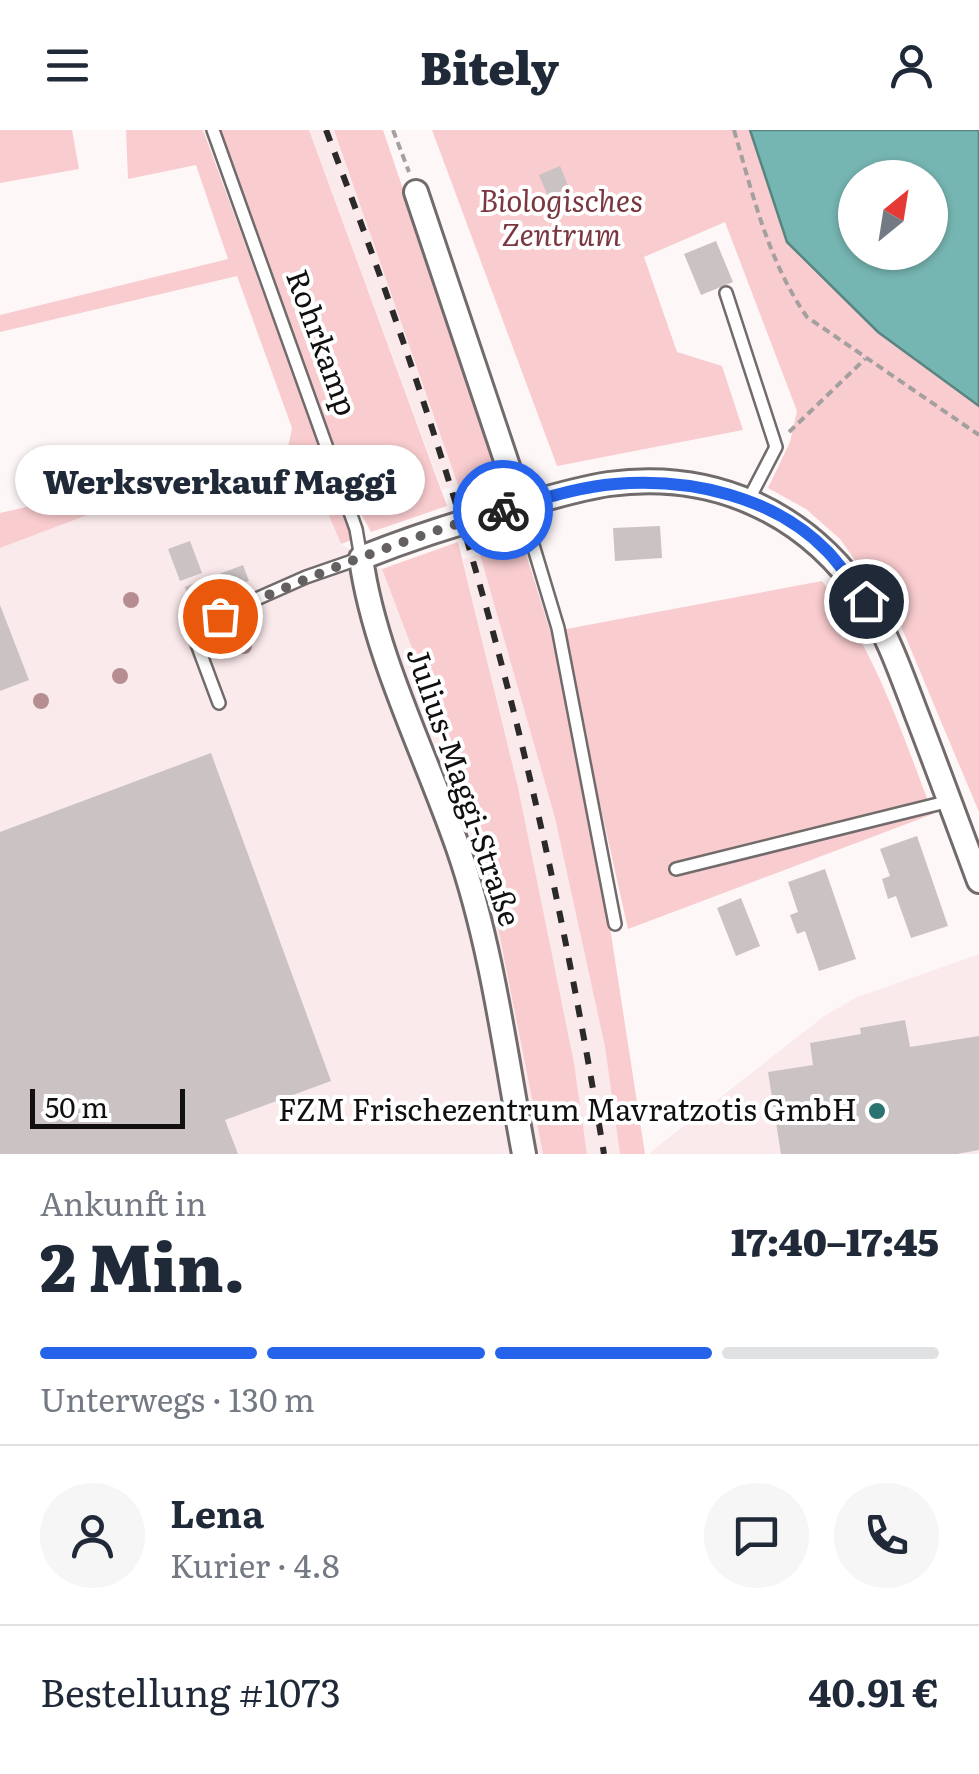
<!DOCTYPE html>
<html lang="de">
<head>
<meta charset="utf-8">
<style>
  :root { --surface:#fff; --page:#f6f6f7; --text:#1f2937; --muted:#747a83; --line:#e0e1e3; --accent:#2563eb }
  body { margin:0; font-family:Literata,serif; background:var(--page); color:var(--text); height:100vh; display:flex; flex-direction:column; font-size:38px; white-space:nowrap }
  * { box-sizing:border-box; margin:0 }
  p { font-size:32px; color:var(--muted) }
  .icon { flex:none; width:55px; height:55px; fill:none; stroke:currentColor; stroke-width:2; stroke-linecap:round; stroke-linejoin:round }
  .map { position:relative; height:1024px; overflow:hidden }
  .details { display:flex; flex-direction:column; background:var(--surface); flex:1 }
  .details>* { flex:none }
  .needle { width:65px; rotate:30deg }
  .controls { position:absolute; left:838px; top:30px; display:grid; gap:20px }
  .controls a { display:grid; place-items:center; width:110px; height:110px; border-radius:50%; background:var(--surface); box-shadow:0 2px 8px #0004; font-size:50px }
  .scale { position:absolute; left:30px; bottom:25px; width:155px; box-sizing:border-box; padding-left:10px; border:5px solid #110f0f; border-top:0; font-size:28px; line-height:35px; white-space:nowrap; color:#110f0f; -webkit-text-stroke:8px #fff; paint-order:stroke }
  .pin { position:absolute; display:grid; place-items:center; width:85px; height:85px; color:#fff; margin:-42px; border:5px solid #fff; border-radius:50%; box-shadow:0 2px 10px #0007 }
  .courier { position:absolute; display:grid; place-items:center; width:100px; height:100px; margin:-50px; border:8px solid #2563eb; border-radius:50%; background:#fff; color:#222; box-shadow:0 2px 12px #0007 }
  .bubble { position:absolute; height:70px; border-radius:35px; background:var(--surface); box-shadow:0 2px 8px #0004; font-size:32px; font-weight:800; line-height:70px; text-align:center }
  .head em { font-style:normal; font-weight:800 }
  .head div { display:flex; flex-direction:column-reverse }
  .head { display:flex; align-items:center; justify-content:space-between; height:170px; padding:0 40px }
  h1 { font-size:65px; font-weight:800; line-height:75px }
  .bar { display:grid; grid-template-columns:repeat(4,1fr); gap:15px 10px; align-content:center; height:120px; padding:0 40px }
  .bar i { height:12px; border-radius:8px; background:var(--line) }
  .bar .current { background:var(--accent) }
  .bar p { grid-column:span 4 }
  .line { display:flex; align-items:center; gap:25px; padding:0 40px; border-top:2px solid var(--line) }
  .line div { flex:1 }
  .round { display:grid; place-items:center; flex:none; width:105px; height:105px; border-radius:52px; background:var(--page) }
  header { display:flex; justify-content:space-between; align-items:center; height:130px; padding:0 40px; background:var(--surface); font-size:45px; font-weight:800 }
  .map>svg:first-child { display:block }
  .built { fill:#fbeaeb }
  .green { fill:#f9cccf }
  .water { fill:#76b6b2; stroke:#588481; stroke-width:2.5; fill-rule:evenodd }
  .building { fill:#cac2c3 }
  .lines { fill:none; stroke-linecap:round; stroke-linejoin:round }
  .lane-casing { stroke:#726b6c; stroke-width:16 }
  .street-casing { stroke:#726b6c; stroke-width:28 }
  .path { stroke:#a5a0a0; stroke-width:4; stroke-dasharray:8 5; stroke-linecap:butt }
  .lane { stroke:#fff; stroke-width:11 }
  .street { stroke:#fff; stroke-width:22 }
  .rail { stroke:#2c2929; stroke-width:6; stroke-dasharray:12 12; stroke-linecap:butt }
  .tree { fill:#b68e92 }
  .done { stroke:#646060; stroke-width:10; stroke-dasharray:0 18 }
  .route { stroke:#2563eb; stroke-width:12 }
  .poi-dot { fill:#2a7370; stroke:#fff; stroke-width:4 }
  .labels { text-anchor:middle; stroke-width:8; stroke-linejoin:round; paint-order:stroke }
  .park-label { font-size:30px; font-style:italic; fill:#7c3840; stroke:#fff }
  .street-label { font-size:30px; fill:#110f0f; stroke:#fff }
  .poi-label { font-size:30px; fill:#110f0f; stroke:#fff; text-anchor:end }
</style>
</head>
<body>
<header><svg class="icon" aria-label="menu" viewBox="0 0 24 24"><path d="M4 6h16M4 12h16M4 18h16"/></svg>Bitely<svg class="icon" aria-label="person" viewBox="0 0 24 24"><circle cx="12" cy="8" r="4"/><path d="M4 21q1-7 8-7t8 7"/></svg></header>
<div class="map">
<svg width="979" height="1024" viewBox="0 0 979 1024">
  <rect width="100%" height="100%" fill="#fef7f7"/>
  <path class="built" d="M309,0H334L459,355L442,360Z
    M307,331L341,414L382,439L476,687L543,1024H0V418L151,361Z
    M480,424L555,688L605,917L620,1024H587L574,933L518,657L463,429Z
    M979,824V1024H648L823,887L855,868Z"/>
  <path class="green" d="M0,0H72L79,39L0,53Z
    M126,0H203L354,409L341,414L306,331L151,361L0,418V383L288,317L292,298L237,146L0,202V185L228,129L196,35L128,49Z
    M219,0H309L447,376L371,402L345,354Z
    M334,0H383L506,363L465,375Z
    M432,0H750L787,112L878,202L979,276V682L901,496L840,409L806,379L768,358L790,312L797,281L725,92L644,127L677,222L722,236L743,300L557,336Z
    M517,395L552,507L611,804L645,1024H620L605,917L555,688L475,407Z
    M458,412L518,657L574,933L587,1024H543L476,687L382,439Z
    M822,451C877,523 901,601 933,684L628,799L561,500Z"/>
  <path class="water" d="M750,0H979V276L878,202L787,112ZM855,48H930V122H855Z"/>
  <path class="building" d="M560,36L569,58L548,66L539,45Z
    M716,111L733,152L701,165L684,124Z
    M660,396L662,428L615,431L613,398Z
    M190,411L202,443L180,451L168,419Z
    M243,435L249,451L190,472L185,457Z
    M0,475L29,550L0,561Z
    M211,623L331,951L225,990L238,1024H0V702Z
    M917,706L948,796L911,808L896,766L888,769L882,749L890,746L880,719Z
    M825,739L856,829L819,841L805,801L797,804L790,785L798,782L788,752Z
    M741,768L760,816L736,826L717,778Z
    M905,890L910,917L979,906V1020L957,1024H781L768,942L813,935L810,913L861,904L860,898Z"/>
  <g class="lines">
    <g class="lane-casing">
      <path id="lane" d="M213,0L356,399L361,428L306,447L191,498L219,573
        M726,163L776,317L749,369
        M521,375L558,498L615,794
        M676,739L950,671"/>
    </g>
    <g class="street-casing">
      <path id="street" d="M416,62L521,375
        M524,1024C505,922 492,816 458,718C426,625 374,524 361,428C411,408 461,392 513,378C544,369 576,359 609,354C714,340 806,382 865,469C887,503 901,543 915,580C937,637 958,694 979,751"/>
    </g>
    <path class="path" d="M393,0L409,42
      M734,0C753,65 768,131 807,187L979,305
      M789,302L865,229"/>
    <use href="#lane" class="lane"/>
    <use href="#street" class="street"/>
    <path class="rail" d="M326,0C371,118 414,238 451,358C519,576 567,799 604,1024"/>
  </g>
  <g class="tree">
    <circle cx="131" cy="470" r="8"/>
    <circle cx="244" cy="516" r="8"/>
    <circle cx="120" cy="546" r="8"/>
    <circle cx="41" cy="571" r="8"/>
  </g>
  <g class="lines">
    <path class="done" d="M220,486C312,445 405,408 503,380"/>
    <path class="route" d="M503,380C539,370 577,357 615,354C690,348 774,366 828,422C842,437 854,455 866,471"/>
  </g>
  <circle class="poi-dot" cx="877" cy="981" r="10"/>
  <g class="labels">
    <g class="park-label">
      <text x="561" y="82">Biologisches<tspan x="561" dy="34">Zentrum</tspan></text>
    </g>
    <g class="street-label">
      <text transform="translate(321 213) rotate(70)" y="10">Rohrkamp</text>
      <text transform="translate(463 657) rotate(71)" y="10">Julius-Maggi-Straße</text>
    </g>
    <g class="poi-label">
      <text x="857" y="991">FZM Frischezentrum Mavratzotis GmbH</text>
    </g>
  </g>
</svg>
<div class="controls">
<a><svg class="needle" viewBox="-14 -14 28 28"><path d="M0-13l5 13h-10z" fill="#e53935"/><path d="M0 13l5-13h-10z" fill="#747a83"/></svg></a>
</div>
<div class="scale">50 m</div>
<div class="pin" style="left:220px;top:486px;background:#ea580c"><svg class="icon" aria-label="bag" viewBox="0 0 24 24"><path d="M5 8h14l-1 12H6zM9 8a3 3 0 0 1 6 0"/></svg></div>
<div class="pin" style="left:866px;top:471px;background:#1f2937"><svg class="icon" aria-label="home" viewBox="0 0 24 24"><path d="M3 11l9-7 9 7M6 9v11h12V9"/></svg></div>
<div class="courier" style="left:503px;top:380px"><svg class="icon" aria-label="bike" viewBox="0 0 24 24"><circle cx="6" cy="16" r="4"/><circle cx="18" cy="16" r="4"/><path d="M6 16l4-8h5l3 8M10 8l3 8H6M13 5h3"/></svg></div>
<div class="bubble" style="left:15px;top:315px;width:410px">Werksverkauf Maggi</div>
</div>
<section class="details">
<div class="head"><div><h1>2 Min.</h1><p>Ankunft in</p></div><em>17:40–17:45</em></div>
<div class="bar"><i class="current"></i><i class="current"></i><i class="current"></i><i></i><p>Unterwegs · 130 m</p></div>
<div class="line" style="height:180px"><a class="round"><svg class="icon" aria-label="person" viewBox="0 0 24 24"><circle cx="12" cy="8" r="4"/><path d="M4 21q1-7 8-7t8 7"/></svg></a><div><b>Lena</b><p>Kurier · 4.8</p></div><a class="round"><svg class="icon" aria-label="chat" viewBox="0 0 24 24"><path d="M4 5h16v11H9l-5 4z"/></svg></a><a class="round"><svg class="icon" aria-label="phone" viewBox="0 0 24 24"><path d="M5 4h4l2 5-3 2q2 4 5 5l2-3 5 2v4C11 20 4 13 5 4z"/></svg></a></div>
<div class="line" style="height:130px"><div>Bestellung #1073</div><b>40.91 €</b></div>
</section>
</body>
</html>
